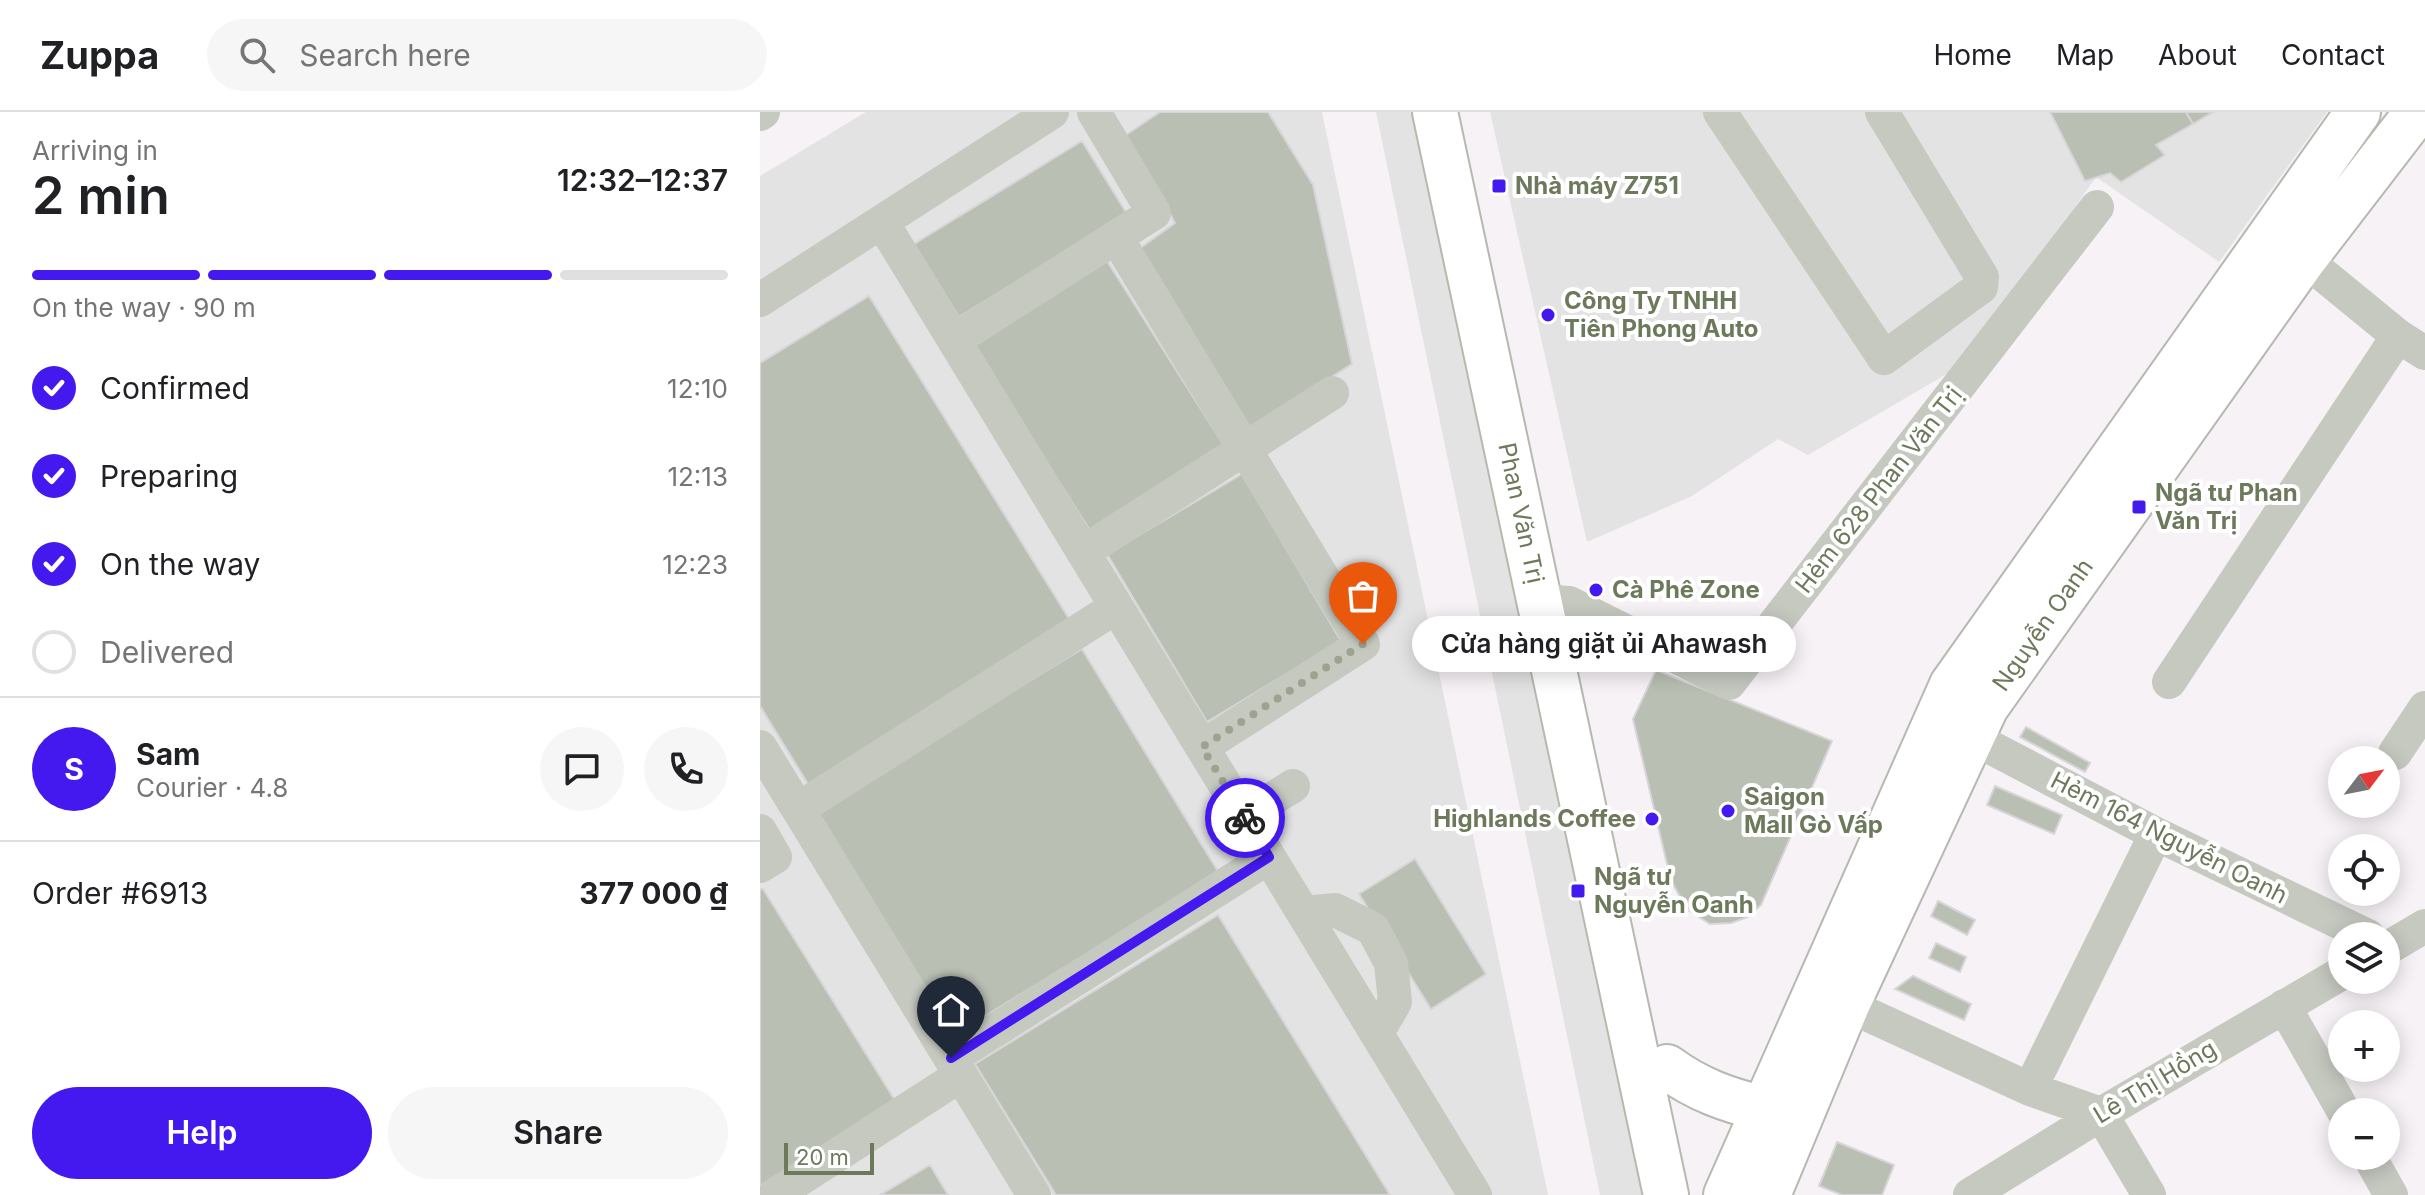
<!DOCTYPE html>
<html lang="en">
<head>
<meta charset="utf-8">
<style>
  :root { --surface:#fff; --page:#f6f6f6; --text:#202124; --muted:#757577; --line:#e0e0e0; --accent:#4319ef }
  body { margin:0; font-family:Inter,sans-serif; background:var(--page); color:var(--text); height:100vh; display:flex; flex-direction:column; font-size:30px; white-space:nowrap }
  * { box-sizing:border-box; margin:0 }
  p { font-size:26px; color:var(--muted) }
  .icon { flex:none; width:44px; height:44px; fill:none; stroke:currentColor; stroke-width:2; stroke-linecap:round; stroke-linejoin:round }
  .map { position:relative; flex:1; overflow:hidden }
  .sheet { display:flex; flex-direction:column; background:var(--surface); width:760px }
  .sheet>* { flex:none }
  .needle { width:52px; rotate:58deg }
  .tools { position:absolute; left:1568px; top:634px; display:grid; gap:16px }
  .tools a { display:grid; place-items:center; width:72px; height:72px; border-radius:50%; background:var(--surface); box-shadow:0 4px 20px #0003; font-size:40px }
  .scale { position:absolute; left:24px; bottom:20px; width:90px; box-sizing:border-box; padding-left:8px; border:4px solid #6d795b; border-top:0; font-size:22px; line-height:28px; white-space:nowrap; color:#6d795b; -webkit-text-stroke:6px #fff; paint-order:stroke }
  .pin { position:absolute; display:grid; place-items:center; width:68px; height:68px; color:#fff; margin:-82px -34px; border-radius:50% 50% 50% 0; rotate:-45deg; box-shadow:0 0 8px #0007 }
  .pin .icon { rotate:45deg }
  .courier { position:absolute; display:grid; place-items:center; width:80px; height:80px; margin:-40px; border:6px solid #4319ef; border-radius:50%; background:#fff; color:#222; box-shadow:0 2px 10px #0007 }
  .bubble { position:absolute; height:56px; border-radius:28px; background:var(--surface); box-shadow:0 4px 20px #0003; font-size:26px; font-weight:600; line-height:56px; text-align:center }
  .overview em { font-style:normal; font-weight:600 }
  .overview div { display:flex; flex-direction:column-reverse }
  .overview { display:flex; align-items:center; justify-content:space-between; height:136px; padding:0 32px }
  h1 { font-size:52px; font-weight:600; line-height:60px }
  .bar { display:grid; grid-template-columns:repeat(4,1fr); gap:12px 8px; align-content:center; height:96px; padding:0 32px }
  .bar i { height:10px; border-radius:6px; background:var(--line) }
  .bar .current { background:var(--accent) }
  .bar p { grid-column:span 4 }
  .line { display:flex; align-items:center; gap:20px; padding:0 32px; border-top:2px solid var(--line) }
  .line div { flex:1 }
  .round { display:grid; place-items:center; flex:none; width:84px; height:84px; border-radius:42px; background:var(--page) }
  ol { padding:0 32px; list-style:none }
  li { display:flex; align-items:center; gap:24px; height:88px }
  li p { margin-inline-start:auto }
  li .icon { padding:8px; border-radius:50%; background:var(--accent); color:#fff; stroke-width:4 }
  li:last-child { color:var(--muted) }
  li i { width:44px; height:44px; border:4px solid var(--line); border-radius:50% }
  .primary-button { display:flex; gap:16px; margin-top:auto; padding:16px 32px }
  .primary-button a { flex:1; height:92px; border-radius:48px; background:var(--accent); color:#fff; font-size:32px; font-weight:600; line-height:92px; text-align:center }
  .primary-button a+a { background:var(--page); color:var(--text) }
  header { display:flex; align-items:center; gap:48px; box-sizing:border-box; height:112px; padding:0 40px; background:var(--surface); border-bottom:2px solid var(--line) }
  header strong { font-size:38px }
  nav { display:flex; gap:44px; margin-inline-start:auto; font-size:28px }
  .search { width:560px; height:72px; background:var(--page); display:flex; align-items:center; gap:20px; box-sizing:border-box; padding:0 28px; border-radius:44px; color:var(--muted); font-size:30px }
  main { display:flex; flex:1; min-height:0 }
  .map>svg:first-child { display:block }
  .built { fill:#e4e3e4 }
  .building { fill:#babfb3; stroke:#d7d5d7; stroke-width:2 }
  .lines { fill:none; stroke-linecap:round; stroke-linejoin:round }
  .major-casing { stroke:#b5baaf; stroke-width:48 }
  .minor { stroke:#c5c9c0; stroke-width:34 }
  .major { stroke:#fff; stroke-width:44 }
  .done { stroke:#9da391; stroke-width:8; stroke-dasharray:0 14.4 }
  .route { stroke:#4319ef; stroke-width:10 }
  .poi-dot { fill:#4319ef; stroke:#fff; stroke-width:3 }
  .labels { text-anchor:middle; stroke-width:8; stroke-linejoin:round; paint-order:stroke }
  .poi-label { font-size:24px; font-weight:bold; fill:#6d795b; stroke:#fff; text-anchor:start }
  .street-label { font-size:24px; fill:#6d795b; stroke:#fff }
</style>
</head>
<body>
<header>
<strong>Zuppa</strong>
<div class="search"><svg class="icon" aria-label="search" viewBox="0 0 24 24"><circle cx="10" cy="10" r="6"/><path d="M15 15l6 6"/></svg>Search here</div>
<nav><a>Home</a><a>Map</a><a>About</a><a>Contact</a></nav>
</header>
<main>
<section class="sheet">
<div class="overview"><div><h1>2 min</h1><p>Arriving in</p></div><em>12:32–12:37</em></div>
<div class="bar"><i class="current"></i><i class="current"></i><i class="current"></i><i></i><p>On the way · 90 m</p></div>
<ol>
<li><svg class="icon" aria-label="check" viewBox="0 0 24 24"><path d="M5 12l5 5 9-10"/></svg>Confirmed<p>12:10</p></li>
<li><svg class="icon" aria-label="check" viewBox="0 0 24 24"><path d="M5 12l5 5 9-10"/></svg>Preparing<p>12:13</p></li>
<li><svg class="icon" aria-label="check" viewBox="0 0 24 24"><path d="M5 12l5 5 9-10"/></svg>On the way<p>12:23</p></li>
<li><i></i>Delivered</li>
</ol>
<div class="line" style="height:144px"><b class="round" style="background:var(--accent);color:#fff">S</b><div><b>Sam</b><p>Courier · 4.8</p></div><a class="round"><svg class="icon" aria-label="chat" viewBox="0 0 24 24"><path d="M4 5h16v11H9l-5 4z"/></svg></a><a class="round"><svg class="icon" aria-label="phone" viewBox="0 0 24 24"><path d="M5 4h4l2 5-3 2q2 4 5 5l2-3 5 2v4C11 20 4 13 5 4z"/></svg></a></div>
<div class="line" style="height:104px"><div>Order #6913</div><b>377 000 ₫</b></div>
<div class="primary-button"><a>Help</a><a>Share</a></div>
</section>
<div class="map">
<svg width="1665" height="1083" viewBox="0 0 1665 1083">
  <rect width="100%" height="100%" fill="#f6f2f6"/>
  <path class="built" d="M106,0H562L788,1083H0V64Z
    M616,0H660L884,1083H840Z
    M730,0H1567L1459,150L1336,65L1209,249L1048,343L1018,327L932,384L827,430Z"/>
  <path class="building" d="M400,0H508L553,73L592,252L487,318L379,137L415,111L366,23Z
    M1290,0H1426L1433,12L1396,33L1405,43L1361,70L1350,61L1325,69Z
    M1426,0H1453L1433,12Z
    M322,29L367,102L199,205L154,132Z
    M347,149L465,335L331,420L213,235Z
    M109,184L311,510L48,672L0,594V251Z
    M482,362L581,529L447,610L347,442Z
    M322,537L459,761L191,925L54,700Z
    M896,558L1072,629L1001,793L988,805L971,811L950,812L928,798L911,769L873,607Z
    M1266,615L1330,651L1325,660L1260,625Z
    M1235,674L1302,703L1294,722L1227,693Z
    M655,747L726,862L671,897L599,782Z
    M3,777L136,990L0,1074V778Z
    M1178,789L1215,808L1207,823L1171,804Z
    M458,803L630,1083H296L215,952Z
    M1176,831L1206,845L1200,860L1169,846Z
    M1153,864L1211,892L1204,908L1135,877Z
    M1077,1030L1134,1053L1122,1083H1082L1059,1074Z
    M170,1053L188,1083H120Z"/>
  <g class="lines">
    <g class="major-casing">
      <path id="major" d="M675,0L906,1083
        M907,955C938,978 968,988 1004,997
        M966,1083L1192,573L1598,0
        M1008,1083L1087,893L1226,595L1544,147L1657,0"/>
    </g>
    <path class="minor" d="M960,0L1124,246L1221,175L1222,165L1122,0
      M0,2L3,0
      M122,110L715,1083
      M356,125L603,532L442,635
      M1544,147L1638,224L1665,241
      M0,188L292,0
      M194,228L394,101L334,0
      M323,440L572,281
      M780,489L809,491L969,571L1337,95
      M1409,570L1638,224
      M1211,625L1396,722L1608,824
      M0,635L38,697L356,495
      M1635,641L1665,596
      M38,697L274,1083
      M484,704L533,674
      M0,719L15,745L0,754
      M543,801L575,798L613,817L631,851L635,890L617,921
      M1626,837L1665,814
      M1087,893L1270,977L1341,1002L1389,1083
      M1524,894L1584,1000
      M191,946L509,745
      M1270,977L1396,722
      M1609,1044L1631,1083
      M15,1083L201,963
      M1210,1083L1341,1002L1582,861"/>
    <use href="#major" class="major"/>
  </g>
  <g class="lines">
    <path class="done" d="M485,706L442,635L603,532"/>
    <path class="route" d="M191,946L509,745L485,706"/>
  </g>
  <g class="poi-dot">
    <rect x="731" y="66" width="16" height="16" rx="4"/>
    <circle cx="788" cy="203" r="8"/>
    <rect x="1371" y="387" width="16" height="16" rx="4"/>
    <circle cx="836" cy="478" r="8"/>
    <circle cx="968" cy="699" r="8"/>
    <circle cx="892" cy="707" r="8"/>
    <rect x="810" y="771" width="16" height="16" rx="4"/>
  </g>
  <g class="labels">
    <g class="poi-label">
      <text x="755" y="82">Nhà máy Z751</text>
      <text x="804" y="197">Công Ty TNHH<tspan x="804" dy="28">Tiên Phong Auto</tspan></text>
      <text x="1395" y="389">Ngã tư Phan<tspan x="1395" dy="28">Văn Trị</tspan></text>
      <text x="852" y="486">Cà Phê Zone</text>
      <text x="984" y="693">Saigon<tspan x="984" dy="28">Mall Gò Vấp</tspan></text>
      <text x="876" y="715" text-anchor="end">Highlands Coffee</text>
      <text x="834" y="773">Ngã tư<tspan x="834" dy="28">Nguyễn Oanh</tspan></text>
    </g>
    <g class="street-label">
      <text transform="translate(1119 378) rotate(-52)" y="8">Hẻm 628 Phan Văn Trị</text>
      <text transform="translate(761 401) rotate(78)" y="8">Phan Văn Trị</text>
      <text transform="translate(1283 513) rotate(-55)" y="8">Nguyễn Oanh</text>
      <text transform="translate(1409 726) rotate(27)" y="8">Hẻm 164 Nguyễn Oanh</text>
      <text transform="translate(1395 970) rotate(-31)" y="8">Lê Thị Hồng</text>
    </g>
  </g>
</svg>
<div class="tools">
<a><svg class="needle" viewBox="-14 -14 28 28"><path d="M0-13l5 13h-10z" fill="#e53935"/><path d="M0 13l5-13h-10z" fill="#757577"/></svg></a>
<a><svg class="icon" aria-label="locate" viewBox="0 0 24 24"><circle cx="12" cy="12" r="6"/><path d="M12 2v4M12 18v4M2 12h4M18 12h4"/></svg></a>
<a><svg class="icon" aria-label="layers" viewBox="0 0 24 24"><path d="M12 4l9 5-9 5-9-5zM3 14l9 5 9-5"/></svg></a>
<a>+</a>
<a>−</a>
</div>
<div class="scale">20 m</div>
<div class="pin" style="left:603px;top:532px;background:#ea580c"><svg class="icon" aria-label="bag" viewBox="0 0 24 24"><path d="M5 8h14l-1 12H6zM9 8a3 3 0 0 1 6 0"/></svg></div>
<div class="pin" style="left:191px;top:946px;background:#1f2937"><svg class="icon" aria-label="home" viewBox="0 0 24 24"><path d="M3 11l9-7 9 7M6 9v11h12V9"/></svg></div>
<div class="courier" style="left:485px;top:706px"><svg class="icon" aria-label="bike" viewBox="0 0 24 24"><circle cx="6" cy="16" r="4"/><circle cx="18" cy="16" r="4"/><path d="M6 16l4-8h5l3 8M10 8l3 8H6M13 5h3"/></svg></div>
<div class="bubble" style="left:652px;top:504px;width:384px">Cửa hàng giặt ủi Ahawash</div>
</div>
</main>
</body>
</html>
